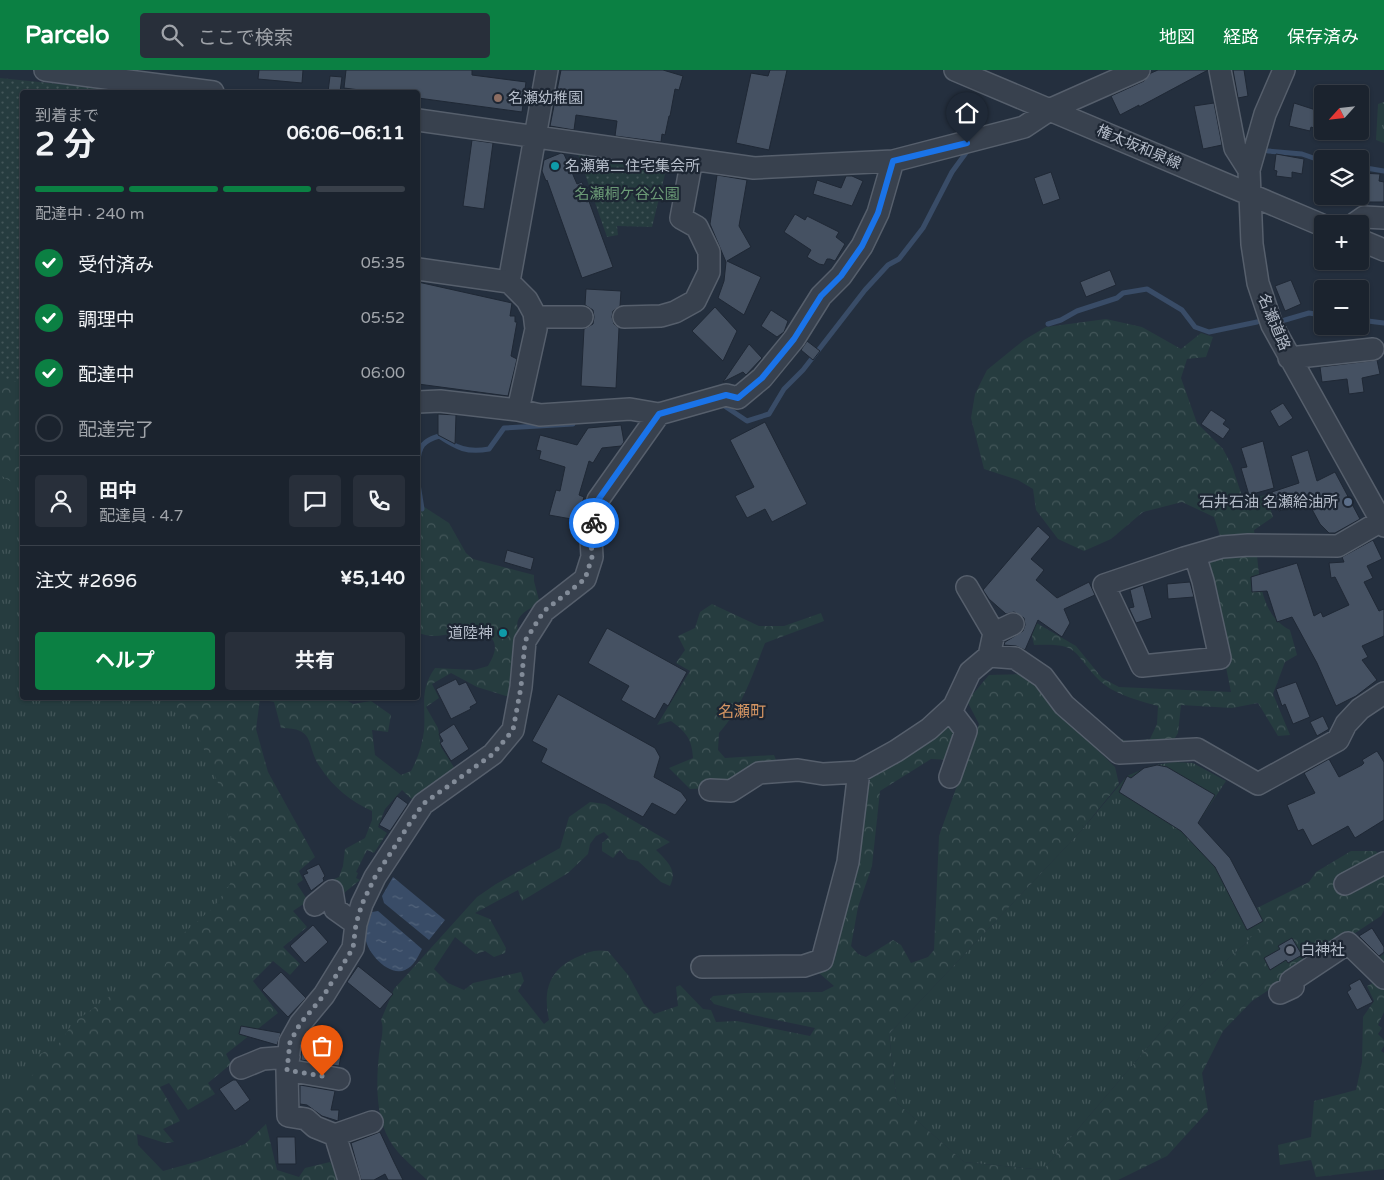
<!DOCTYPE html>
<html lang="ja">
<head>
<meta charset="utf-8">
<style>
  :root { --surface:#1b232e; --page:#282f3a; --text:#f1f3f6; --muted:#a0a4aa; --line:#39404a; --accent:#0b8043 }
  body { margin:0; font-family:"Varela Round","Noto Sans JP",sans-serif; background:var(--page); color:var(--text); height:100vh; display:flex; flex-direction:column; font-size:19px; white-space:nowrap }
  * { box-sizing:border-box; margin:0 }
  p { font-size:16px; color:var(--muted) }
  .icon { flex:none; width:28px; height:28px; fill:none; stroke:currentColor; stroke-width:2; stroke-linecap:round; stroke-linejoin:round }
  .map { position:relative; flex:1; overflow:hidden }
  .panel { position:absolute; left:20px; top:20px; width:400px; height:610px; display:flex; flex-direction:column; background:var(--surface); border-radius:5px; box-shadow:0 1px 4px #0004,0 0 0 1px var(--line) }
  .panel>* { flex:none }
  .needle { width:32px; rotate:243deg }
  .buttons { position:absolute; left:1314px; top:15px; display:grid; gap:10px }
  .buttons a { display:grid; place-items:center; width:55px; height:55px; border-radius:5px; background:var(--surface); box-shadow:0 1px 4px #0004,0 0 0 1px var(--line); font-size:25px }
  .pin { position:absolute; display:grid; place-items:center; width:42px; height:42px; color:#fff; margin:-51px -21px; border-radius:50% 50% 50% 0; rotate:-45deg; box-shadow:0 0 5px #0007 }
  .pin .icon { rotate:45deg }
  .courier { position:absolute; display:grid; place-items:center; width:50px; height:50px; margin:-25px; border:4px solid #1a73e8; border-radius:50%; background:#fff; color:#222; box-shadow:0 1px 6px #0007 }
  .overview em { font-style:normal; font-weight:700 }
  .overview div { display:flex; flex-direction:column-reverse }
  .overview { display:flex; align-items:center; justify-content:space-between; height:85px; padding:0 15px }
  h1 { font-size:32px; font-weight:700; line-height:38px }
  .bar { display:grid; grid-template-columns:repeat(4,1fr); gap:8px 5px; align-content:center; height:60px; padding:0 15px }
  .bar i { height:6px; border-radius:4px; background:var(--line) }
  .bar .on { background:var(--accent) }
  .bar p { grid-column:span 4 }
  .line { display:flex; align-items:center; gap:12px; padding:0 15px; border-top:1px solid var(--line) }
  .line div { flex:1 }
  .round { display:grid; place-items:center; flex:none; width:52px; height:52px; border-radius:5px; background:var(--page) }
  ol { padding:0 15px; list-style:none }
  li { display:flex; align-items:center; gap:15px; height:55px }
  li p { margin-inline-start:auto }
  li .icon { padding:5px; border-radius:50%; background:var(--accent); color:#fff; stroke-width:4 }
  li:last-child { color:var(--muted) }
  li i { width:28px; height:28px; border:2px solid var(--line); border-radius:50% }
  .primary-button { display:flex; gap:10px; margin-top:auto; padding:10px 15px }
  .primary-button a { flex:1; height:58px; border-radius:5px; background:var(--accent); color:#fff; font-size:20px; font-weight:700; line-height:58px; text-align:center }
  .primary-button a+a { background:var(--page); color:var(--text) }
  header { display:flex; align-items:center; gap:30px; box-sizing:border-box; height:70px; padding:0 25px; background:var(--accent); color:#fff }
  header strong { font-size:24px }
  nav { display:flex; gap:28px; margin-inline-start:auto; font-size:18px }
  .search { width:350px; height:45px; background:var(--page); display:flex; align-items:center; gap:12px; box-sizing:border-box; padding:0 18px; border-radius:5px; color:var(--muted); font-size:19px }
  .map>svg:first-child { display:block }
  .grass { fill:url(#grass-tufts) }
  .forest { fill:url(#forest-crowns) }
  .park { fill:url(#park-dots) }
  .water { fill:url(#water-ripples) }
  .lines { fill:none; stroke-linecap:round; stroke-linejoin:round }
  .stream { stroke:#394c67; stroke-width:5 }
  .building { fill:#455162; stroke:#1f2835 }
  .minor-casing { stroke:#565f6c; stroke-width:24 }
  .minor { stroke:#38414e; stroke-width:21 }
  .done { stroke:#828b98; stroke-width:5; stroke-dasharray:0 9 }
  .route { stroke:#1a73e8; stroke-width:6 }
  .education-dot { fill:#8d6e63; stroke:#1d2633; stroke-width:2 }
  .culture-dot { fill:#0f9aa8; stroke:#1d2633; stroke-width:2 }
  .service-dot { fill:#5c6f8a; stroke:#1d2633; stroke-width:2 }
  .worship-dot { fill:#6b7280; stroke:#1d2633; stroke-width:2 }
  .labels { text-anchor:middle; stroke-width:4.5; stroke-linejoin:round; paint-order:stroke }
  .poi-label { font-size:15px; fill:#b4bcc9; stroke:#1d2633; text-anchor:start }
  .street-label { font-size:15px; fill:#b4bcc9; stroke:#1d2633 }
  .park-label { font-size:15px; fill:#6b9a76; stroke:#1d2633 }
  .neighbourhood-label { font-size:16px; fill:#d59563; stroke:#1d2633 }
</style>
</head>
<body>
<header>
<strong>Parcelo</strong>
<div class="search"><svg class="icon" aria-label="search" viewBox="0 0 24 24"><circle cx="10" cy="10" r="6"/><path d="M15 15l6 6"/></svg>ここで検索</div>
<nav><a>地図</a><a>経路</a><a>保存済み</a></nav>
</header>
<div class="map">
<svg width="1384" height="1110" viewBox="0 0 1384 1110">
  <defs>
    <pattern id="grass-tufts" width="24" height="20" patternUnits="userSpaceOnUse" patternTransform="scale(1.25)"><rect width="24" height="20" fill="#263c3f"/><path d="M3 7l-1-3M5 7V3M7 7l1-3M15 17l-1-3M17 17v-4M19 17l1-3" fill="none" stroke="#435659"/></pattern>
    <pattern id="forest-crowns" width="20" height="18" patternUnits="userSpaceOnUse" patternTransform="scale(1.25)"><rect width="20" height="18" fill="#263c3f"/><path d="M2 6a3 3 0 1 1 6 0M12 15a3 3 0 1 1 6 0" fill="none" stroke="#435659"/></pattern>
    <pattern id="park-dots" width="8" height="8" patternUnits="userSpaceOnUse" patternTransform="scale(1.25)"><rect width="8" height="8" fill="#263c3f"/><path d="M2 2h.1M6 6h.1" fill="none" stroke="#435659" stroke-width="1.8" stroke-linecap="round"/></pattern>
    <pattern id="water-ripples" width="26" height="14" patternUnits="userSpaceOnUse" patternTransform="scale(1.25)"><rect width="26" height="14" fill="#394c67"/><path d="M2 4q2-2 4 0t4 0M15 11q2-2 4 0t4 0" fill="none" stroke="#53647b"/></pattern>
  </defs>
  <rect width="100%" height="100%" fill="#242f3e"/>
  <path class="grass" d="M1384,32V73L1376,70L1378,34Z
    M0,311H22V628H193L268,800L0,1110Z
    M1175,692L1193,693L1226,711L1198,753L1230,788L1264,853L1246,873L1207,908L1043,1100L964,1092L897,1033L889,964L1081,761L1127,706L1150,696Z"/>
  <path class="forest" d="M1106,249L1142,257L1181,279L1201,263L1213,267L1206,287L1187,289L1181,308L1197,353L1223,379L1232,396L1243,429L1266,425L1273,447L1254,460C1260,493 1255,543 1290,560L1297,585L1285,592L1273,624L1290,665L1278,666L1258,633L1232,638L1181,635L1178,663L1173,671L1126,676L1118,668L1130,672L1150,669L1157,654L1158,636C1139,631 1114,624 1100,611C1071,582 1082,573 1034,575L1032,566L1033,551L1076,576L1102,608L1119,617L1231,622L1210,518L1202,489L1222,472L1214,447L1182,432L1143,442L1111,469L1084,481L1058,469L1036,440L1033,419L1018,410L984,399L971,348L975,324L987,300L1024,270L1046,257Z
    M0,311H22V418L0,405Z
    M418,433L449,453L466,483L473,489L534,505V511L540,534C520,542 510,551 523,571L512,628L477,617L451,603L432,614L439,628L426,637L438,658L441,677L457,702L418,735L402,720L385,739L378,757L387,763L374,783L367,780L356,802L358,803L356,808L360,810L344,823L338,822L333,815L332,810L339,807L343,796L345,779L365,768L372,750V741C350,731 333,717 320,697C305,675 317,658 281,658L274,632L260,629L256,659L268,702L315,787L299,801L303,810L297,814L308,831L293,841L307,857L283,877L300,894L290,905L273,891L253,911L278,943L226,984L231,994L208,1013L215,1024L188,1040L169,1013L160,1017L180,1051L163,1059L174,1072L165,1073L137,1064L138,1075L163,1101L199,1091L245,1074L266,1054L277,1100L299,1107L305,1098L330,1092L341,1110H0V1028L40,1000L38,985L58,975L73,953L110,926L136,915L164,897L177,869L214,837L230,814L233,788L230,753L218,713L197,663L160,628H343L353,634L371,631L391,645L388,662L372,660L375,685L401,705L411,701C418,688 422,676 424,661C426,636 419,620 435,598L474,600L488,596C493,587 499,577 491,567C477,552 451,567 433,566C428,566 423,564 418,563Z
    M712,534L759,556H784L821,543L824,551L765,573C753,604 742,638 719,663L718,680L725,688L774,685L776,690L757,698L732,717L690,719L669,698L693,688C692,669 686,662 671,651L657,655L690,601L676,593L685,580L678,566L695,558L700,542Z
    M1026,604L1048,632L1115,697L1119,714L1081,761L889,964L897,1033L964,1092L1043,1100L1207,908L1246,873L1263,853L1257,838L1309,812L1316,802L1351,781H1375L1384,786V840L1381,846L1252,931L1223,961L1202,1003L1208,1041L1167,1086L1118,1110H427C416,1099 403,1089 394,1077C375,1052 376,1014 379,984C380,973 385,960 381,950L394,919L477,827L496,814L560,778L569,747L590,732L605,734L670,772L656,780C667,791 678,800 670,816L661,812L638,791L628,789L620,780L613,788L602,781V773L609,767L604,762L596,766L590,774L588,784L568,803L522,831L518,820L475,843L490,849L506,878L505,883L494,887L485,881L476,884L455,867L434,899L448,913L464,920L473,913L521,902L524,911L518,921L544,954L549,950C543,922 548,901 575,888C588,882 594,879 608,881L628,905L644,934L654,944L678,936L676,917L680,915L703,939L711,940L716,952L737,951L810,966L815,958L753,945L714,934L710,929L713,926L744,923L822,922L834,916L819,903L865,704L952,650L961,665L951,690L931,689L880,721L872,796L858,837L851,876L858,884L866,887L893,870L901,875L911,893L928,887L934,880L939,766L979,654L967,631L989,605Z
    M1384,884V942L1378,955L1382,958L1378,964L1384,970V976L1381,981L1384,983V1099L1316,1107L1311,1090L1280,1095L1278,1075L1311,1067L1314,1031L1356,1020L1362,992L1363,947L1374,931L1367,916L1373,913L1365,903L1369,894Z"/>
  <path class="park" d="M0,8L137,22H22V311H0Z
    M578,84L667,96L652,157L617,156L618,165L607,167Z"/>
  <path class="water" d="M393,807L445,850L429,870L384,833L382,826Z
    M378,841L422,879C418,887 414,896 405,900C388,907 365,881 365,865C366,858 370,849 372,842Z"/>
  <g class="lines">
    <path class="stream" d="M1268,81L1302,84L1322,91
      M1360,97L1384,101
      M1285,250L1309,243L1322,245
      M1360,250L1384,253
      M1048,254L1061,250L1077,241L1117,228L1123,223L1147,219L1182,240L1195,257L1209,262L1257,252
      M723,335L747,351L769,344L784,319L803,300L865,220L888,195L899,189L923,158L952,102L968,80
      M418,392C419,376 423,371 439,366C457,378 467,383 489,379L504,358L573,354
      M418,414L422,439"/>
  </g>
  <path class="building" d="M259,0H303L302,13L258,9Z
    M346,0H472V5L526,12L522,42L418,28V22H376L344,18Z
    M561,0H663L683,6L679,20L675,19L670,46H669L665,65L662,64L661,72L615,66L617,51L576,45L574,60L550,56Z
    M770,0H787L769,80L736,73L751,3L768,6Z
    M1158,0H1208L1139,37V35L1120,45L1111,26L1144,11L1151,3Z
    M1233,0H1244L1248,26L1238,28Z
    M330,6L342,7L340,22H328Z
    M1214,33L1222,75L1203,79L1194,36Z
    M1294,33L1322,42V61L1311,57L1310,61L1289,56Z
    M472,70L493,73L484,139L463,136Z
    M561,83L564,84L577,114L582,112L613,197L582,208L547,110L546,111L542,101L544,90Z
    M1276,84L1304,89L1302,104L1292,102V108L1276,106L1277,101L1274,100Z
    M1051,102L1060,129L1043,135L1034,108Z
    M1360,103L1380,104L1379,111L1384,112V132H1363V129H1360Z
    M717,105L747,110L739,156L751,177L727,191L761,207L744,245L718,228L724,211L726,192L710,154Z
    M846,106H852L863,111L852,136L813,124L817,110L841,118Z
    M795,144L805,150L807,146L839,162L836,167L845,174L835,191L830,189H827L824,195L819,194L807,187L811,180L784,162Z
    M1110,200L1116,215L1086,227L1080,212Z
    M1291,210L1301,234L1285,241L1275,216Z
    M418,212L512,233L510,246H515V252H517L511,286L517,289L508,326L418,314Z
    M586,219L621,221L620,236L613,241L612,247L614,254L619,258L616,318L581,316L584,259L593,254L594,247L593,240L585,235Z
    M715,237L737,261L723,291L692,261Z
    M771,240L788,251L784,262L777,267L761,256Z
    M807,271L820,281L813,290L801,280Z
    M749,274L762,288L746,305L743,302L723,312Z
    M1377,290L1380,304L1362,308L1364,322L1349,324L1347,309L1322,312L1320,297Z
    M1283,333L1293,348L1279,357L1270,341Z
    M1211,340L1226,350L1223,354L1230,359L1223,369L1201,354Z
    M438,344L456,345L455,374L438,365Z
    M765,352L807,434L772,452L765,439L747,448L735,426L754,417L730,370Z
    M621,355L624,372L621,376L602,378L593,393L589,391L579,425L584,427L577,450L549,445L556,420L560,421L565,397L539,389L541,381L536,380L540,365L577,375L588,358Z
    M1263,371L1274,418L1249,425L1241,398L1247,397L1241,378Z
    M1308,380L1317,411L1335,402L1360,449L1335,463H1329L1320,454L1308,432L1279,441L1272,422L1299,413L1291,386Z
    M1038,456L1050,467L1031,489L1044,500L1036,510L1057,528L1089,512L1095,525L1064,539L1070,553L1062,567L1038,550L1025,580L1016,576L1004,575L1005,572L1023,561L1025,555L1024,548L1014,542L1006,544L989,529L983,520Z
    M1373,470L1382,489L1367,496L1373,508L1364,512L1379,541L1384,539V566L1362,576L1368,587L1362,590L1377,610L1356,626L1336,636L1317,593L1292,547L1277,552L1267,521L1252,522L1251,507L1297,493L1314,546L1321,542L1323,547L1349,535L1335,507L1331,508L1329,493L1344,492L1342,487Z
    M507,480L534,488L531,500L504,492Z
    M1190,512L1194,527L1168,529L1167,514Z
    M1143,515L1152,548L1136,553L1129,538L1134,537L1130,520Z
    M607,558L687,602L668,636L664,633L655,649L621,630L629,616L588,593Z
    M456,609L459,615L466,612L477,633L470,637L471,639L451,649L436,619Z
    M1296,612L1310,647L1293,654L1285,634L1282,636L1276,619Z
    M558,624L655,678L660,687L654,707L681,722L687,730L675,745L652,733L643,747L541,692L547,679L532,671Z
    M1323,646L1329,659L1317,666L1310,652Z
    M454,654L469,679L451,691L440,673L443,671L439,664Z
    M1377,681L1384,692V750L1355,768L1348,756L1312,776L1303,759L1298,761L1287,735L1315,723L1304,703L1329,689L1339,707L1362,695L1364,693L1362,690Z
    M1157,695L1167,697L1215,725L1198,753L1230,788L1263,851L1247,860L1215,797L1181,761L1119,722L1127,706L1131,708L1144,698Z
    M397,726L408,734L390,761L379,755Z
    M319,794L325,806L323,808L324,811L311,821L303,805L308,803L306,800Z
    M313,855L328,872L305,893L290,876Z
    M1372,858L1384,877V882L1379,886L1359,866Z
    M1292,868L1302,885L1288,893L1286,890L1270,900L1264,888L1280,879L1278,876Z
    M358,896L393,924L380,939L347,912Z
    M281,902L306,928L288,947L262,920Z
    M1360,909L1373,932L1357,940L1347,922L1351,919L1349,915Z
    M241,956L281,963L277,975L239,964Z
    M305,970L334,979L333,985L341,986L339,996L301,990L302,976Z
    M233,1010H236L250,1030L235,1041L219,1019Z
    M300,1015L335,1021L331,1040H339L338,1051L322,1046L307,1035L300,1034Z
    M380,1062L394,1092L403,1110H388L385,1104L374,1110H361L351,1073Z
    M277,1067H295L296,1094H278Z"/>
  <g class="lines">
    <g class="minor-casing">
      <path id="minor" d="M45,0L213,22
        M955,0L1322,155
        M1220,0L1235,78L1249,100
        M1284,0L1265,44L1249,100L1252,174L1258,213L1272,255L1384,456
        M418,50L754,98L893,91L1024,57L1051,39L1139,0
        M1354,154L1364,147L1384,148
        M1360,170L1384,180
        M418,199L509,212L527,230L534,243L536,259L518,340
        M509,212L547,0
        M535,247H582
        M624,247L661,246L675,242L695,231L709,202V182L697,157L681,148L692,89
        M1289,288L1373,279
        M418,332L440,331L518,340L540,345L630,339L659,344L726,325L738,328L762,308L794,269L821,226L841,206L862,176L878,143L893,91
        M1195,485L1203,511L1220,588L1142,596L1104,515L1184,488L1222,477L1248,475L1338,476L1381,451
        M967,517L994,563L989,586
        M994,563L1013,554
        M950,640L966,661L950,707
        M710,720L731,721L759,703L798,700L823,704L858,702L896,681L929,659L954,636L970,602L989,586L1015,588L1043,607L1064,635L1119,683L1197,679L1258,714L1338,670L1346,654L1360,639L1384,623
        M1345,814L1384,793
        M315,835L332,821L335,839L356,854
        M702,897L804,896L822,890L848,792L859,701
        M1280,923L1293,917L1291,911L1348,873L1384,908
        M241,998L263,989L289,987
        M287,1000L339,1009
        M335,1065L372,1052
        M349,1110L335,1065L315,1057L306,1049L288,1046L287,1000L290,972L300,954L324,925L353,878L356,854L362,834L375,807L423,734L493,684L513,660L521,617L525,571L544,541L585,509L592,487L591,468L598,430L659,344"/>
    </g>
    <use href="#minor" class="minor"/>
  </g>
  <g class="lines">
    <path class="done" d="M322,1006L287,1000L290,972L300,954L324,925L353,878L356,854L362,834L375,807L410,753L423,734L493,684L513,660L521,617L525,571L544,541L585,509L592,487L591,468L594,453"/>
    <path class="route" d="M594,453L598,430L659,344L726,325L738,328L762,308L794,269L821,226L841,206L862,176L878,143L893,91L967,73"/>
  </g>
  <circle class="education-dot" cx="498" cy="28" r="5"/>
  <g class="culture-dot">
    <circle cx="555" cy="96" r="5"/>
    <circle cx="503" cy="563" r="5"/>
  </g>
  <circle class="service-dot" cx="1348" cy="432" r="5"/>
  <circle class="worship-dot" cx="1290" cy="880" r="5"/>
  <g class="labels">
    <g class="poi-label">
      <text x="508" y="33">名瀬幼稚園</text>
      <text x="565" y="101">名瀬第二住宅集会所</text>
      <text x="1338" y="437" text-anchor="end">石井石油 名瀬給油所</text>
      <text x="493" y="568" text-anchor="end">道陸神</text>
      <text x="1300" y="885">白神社</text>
    </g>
    <g class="street-label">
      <text transform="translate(1139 77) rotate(23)" y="5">権太坂和泉線</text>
      <text transform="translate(1274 252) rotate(67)" y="5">名瀬道路</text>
    </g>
    <g class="park-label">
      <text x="627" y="129">名瀬桐ケ谷公園</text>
    </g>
    <g class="neighbourhood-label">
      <text x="742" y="647">名瀬町</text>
    </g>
  </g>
</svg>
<div class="buttons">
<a><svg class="needle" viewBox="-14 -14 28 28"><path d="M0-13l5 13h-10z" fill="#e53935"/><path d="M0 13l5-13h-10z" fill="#a0a4aa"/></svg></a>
<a><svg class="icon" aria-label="layers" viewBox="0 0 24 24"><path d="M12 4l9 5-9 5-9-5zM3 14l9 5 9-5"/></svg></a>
<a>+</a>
<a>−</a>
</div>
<div class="pin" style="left:322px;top:1006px;background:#ea580c"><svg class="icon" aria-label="bag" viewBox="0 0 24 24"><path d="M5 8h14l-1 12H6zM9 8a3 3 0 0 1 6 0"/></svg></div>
<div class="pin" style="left:967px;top:73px;background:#1f2937"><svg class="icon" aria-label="home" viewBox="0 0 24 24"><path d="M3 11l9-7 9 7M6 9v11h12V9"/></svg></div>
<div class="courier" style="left:594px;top:453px"><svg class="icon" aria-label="bike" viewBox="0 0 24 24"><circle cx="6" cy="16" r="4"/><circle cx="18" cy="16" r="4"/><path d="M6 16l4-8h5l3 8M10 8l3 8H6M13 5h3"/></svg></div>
<section class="panel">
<div class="overview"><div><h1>2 分</h1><p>到着まで</p></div><em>06:06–06:11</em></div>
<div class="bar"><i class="on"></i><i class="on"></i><i class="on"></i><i></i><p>配達中 · 240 m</p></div>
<ol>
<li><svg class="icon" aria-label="check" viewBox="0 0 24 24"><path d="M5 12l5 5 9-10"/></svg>受付済み<p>05:35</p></li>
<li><svg class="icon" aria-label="check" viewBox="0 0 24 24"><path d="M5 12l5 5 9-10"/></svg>調理中<p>05:52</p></li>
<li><svg class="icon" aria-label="check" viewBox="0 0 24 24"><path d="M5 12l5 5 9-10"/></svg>配達中<p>06:00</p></li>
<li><i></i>配達完了</li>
</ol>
<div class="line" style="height:90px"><a class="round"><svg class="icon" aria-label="person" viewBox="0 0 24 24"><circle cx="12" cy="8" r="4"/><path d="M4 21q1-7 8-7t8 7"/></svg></a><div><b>田中</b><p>配達員 · 4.7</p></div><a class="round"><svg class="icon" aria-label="chat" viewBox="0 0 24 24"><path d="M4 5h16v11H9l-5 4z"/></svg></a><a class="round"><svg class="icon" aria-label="phone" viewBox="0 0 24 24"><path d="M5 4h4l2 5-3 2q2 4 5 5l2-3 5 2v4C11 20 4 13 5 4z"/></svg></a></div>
<div class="line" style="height:65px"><div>注文 #2696</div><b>¥5,140</b></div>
<div class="primary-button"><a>ヘルプ</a><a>共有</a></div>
</section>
</div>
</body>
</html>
